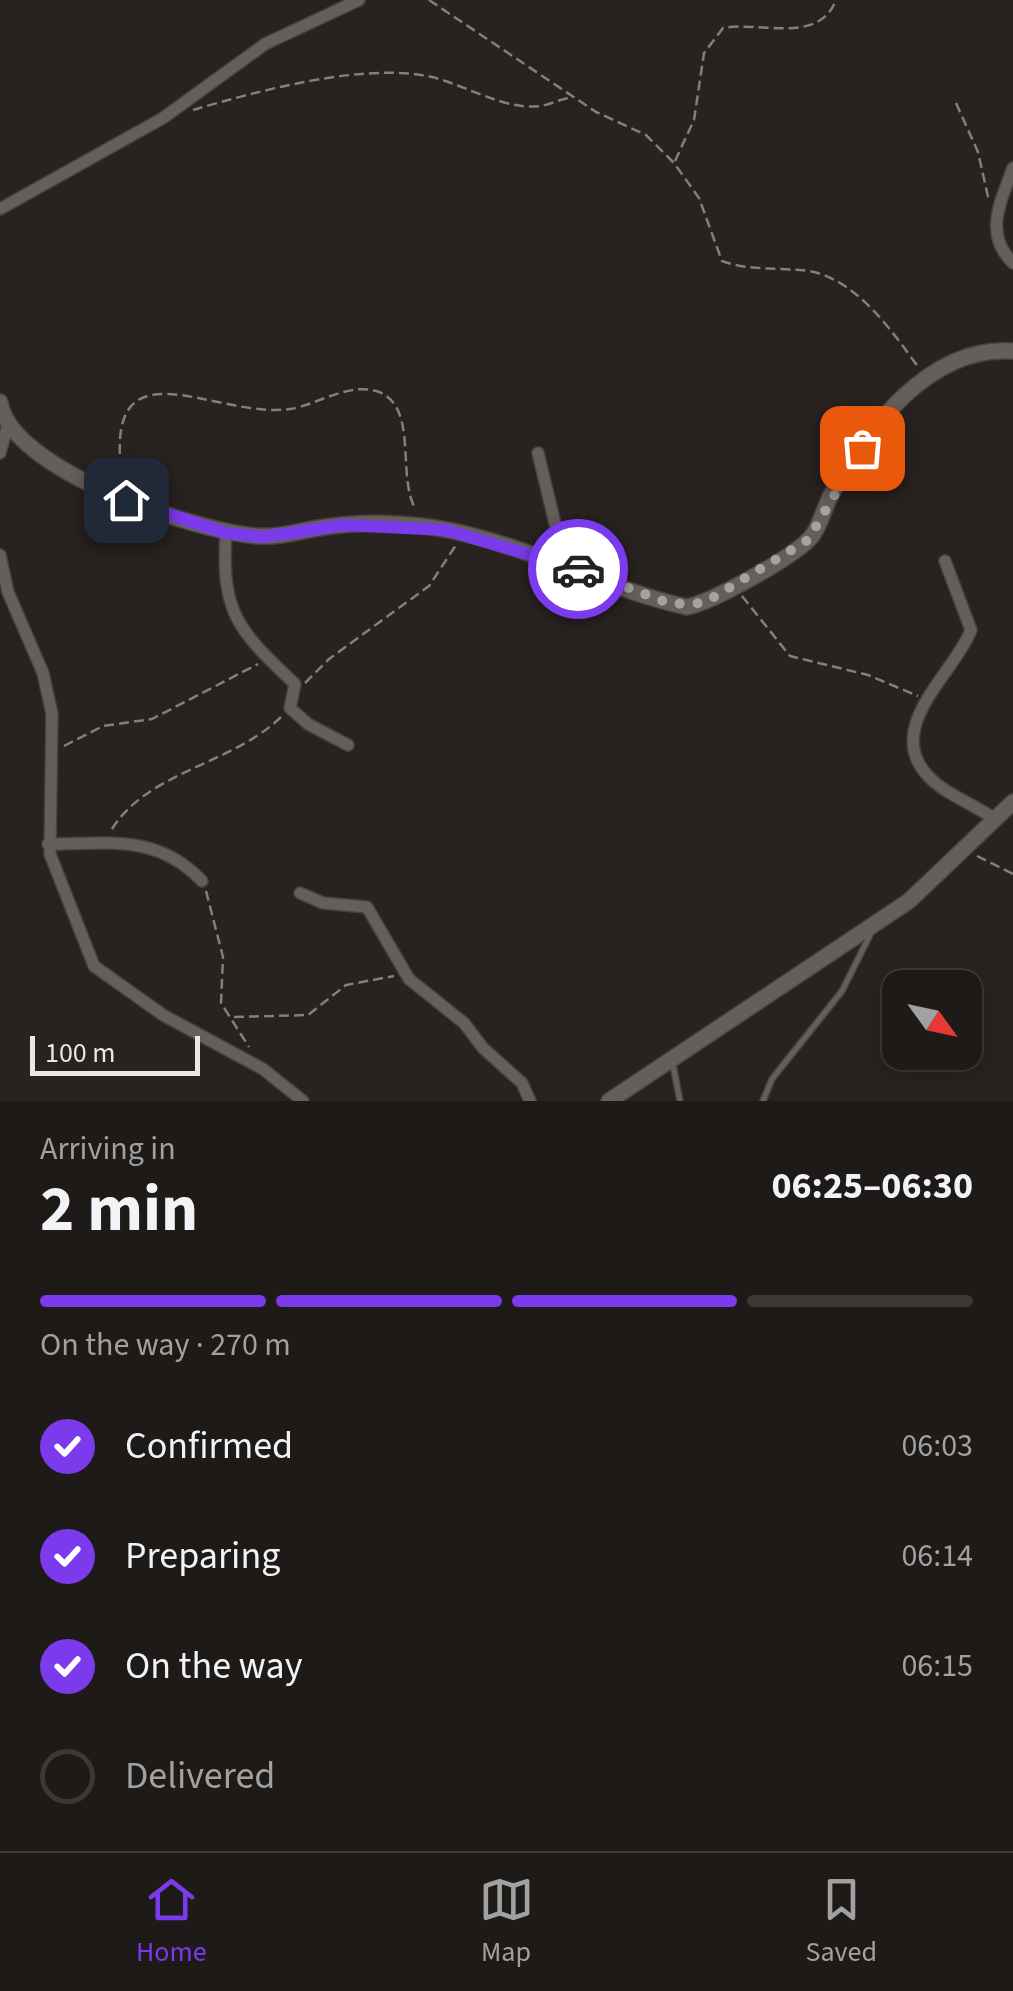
<!DOCTYPE html>
<html lang="en">
<head>
<meta charset="utf-8">
<style>
  :root { --surface:#1e1a18; --page:#2b2725; --text:#f1f3f6; --muted:#a1a1a2; --line:#3c3837; --accent:#7c3aed }
  body { margin:0; font-family:"Source Sans 3",sans-serif; background:var(--page); color:var(--text); height:100vh; display:flex; flex-direction:column; font-size:38px; white-space:nowrap }
  * { box-sizing:border-box; margin:0 }
  p { font-size:32px; color:var(--muted) }
  .icon { flex:none; width:55px; height:55px; fill:none; stroke:currentColor; stroke-width:2; stroke-linecap:round; stroke-linejoin:round }
  .map { position:relative; height:1101px; overflow:hidden }
  .details { display:flex; flex-direction:column; background:var(--surface); flex:1 }
  .details>* { flex:none }
  .needle { width:65px; rotate:123deg }
  .tools { position:absolute; left:882px; top:970px; display:grid; gap:20px }
  .tools a { display:grid; place-items:center; width:100px; height:100px; border-radius:20px; background:var(--surface); box-shadow:0 5px 15px #0003,0 0 0 2px var(--line); font-size:50px }
  .scale { position:absolute; left:30px; bottom:25px; width:170px; box-sizing:border-box; padding-left:10px; border:5px solid #eae7e5; border-top:0; font-size:28px; line-height:35px; white-space:nowrap; color:#eae7e5; -webkit-text-stroke:8px #282220; paint-order:stroke }
  .pin { position:absolute; display:grid; place-items:center; width:85px; height:85px; color:#fff; margin:-42px; border-radius:20px; box-shadow:0 5px 15px #0006 }
  .courier { position:absolute; display:grid; place-items:center; width:100px; height:100px; margin:-50px; border:8px solid #7c3aed; border-radius:50%; background:#fff; color:#222; box-shadow:0 2px 12px #0007 }
  .overview em { font-style:normal; font-weight:700 }
  .overview div { display:flex; flex-direction:column-reverse }
  .overview { display:flex; align-items:center; justify-content:space-between; height:170px; padding:0 40px }
  h1 { font-size:65px; font-weight:700; line-height:75px }
  .bar { display:grid; grid-template-columns:repeat(4,1fr); gap:15px 10px; align-content:center; height:120px; padding:0 40px }
  .bar i { height:12px; border-radius:8px; background:var(--line) }
  .bar .on { background:var(--accent) }
  .bar p { grid-column:span 4 }
  ol { padding:0 40px; list-style:none }
  li { display:flex; align-items:center; gap:30px; height:110px }
  li p { margin-inline-start:auto }
  li .icon { padding:10px; border-radius:50%; background:var(--accent); color:#fff; stroke-width:4 }
  li:last-child { color:var(--muted) }
  li i { width:55px; height:55px; border:5px solid var(--line); border-radius:50% }
  .dock { display:flex; justify-content:space-around; align-items:center; height:140px; border-top:2px solid var(--line); background:var(--surface); font-size:28px; color:var(--muted) }
  .dock a { display:grid; justify-items:center; gap:5px }
  .dock .on { color:var(--accent) }
  .map>svg:first-child { display:block }
  .lines { fill:none; stroke-linecap:round; stroke-linejoin:round }
  .lane-casing { stroke:#44413f; stroke-width:8 }
  .street-casing { stroke:#44413f; stroke-width:14 }
  .secondary-casing { stroke:#44413f; stroke-width:18 }
  .path { stroke:#847f7d; stroke-width:2.5; stroke-dasharray:10 5; stroke-linecap:butt }
  .lane { stroke:#655f5c; stroke-width:5 }
  .street { stroke:#655f5c; stroke-width:11 }
  .secondary { stroke:#655f5c; stroke-width:15 }
  .done { stroke:#a6a2a0; stroke-width:10; stroke-dasharray:0 18 }
  .route { stroke:#7c3aed; stroke-width:12 }
</style>
</head>
<body>
<div class="map">
<svg width="1013" height="1101" viewBox="0 0 1013 1101">
  <rect width="100%" height="100%" fill="#282220"/>
  <g class="lines">
    <g class="lane-casing">
      <path id="lane" d="M673,1065L680,1101
        M763,1101L772,1079L842,991L872,931"/>
    </g>
    <g class="street-casing">
      <path id="street" d="M1013,168C1001,201 983,234 1013,263
        M0,209L163,118L265,44L359,0
        M0,453L7,428
        M538,453L565,565
        M226,533C221,614 238,630 295,684L290,708L308,724L348,745
        M0,555L8,592L43,673L52,714L50,854L94,966L163,1015L263,1069L303,1101
        M945,561L971,630C955,673 881,728 929,777C946,795 976,805 996,820
        M48,844C106,844 157,833 202,881
        M300,893L323,903L367,907L409,979L464,1023L483,1048L522,1083L530,1101"/>
    </g>
    <g class="secondary-casing">
      <path id="secondary" d="M0,402C10,470 196,532 258,536C278,538 299,531 319,528C360,521 407,522 448,530C530,546 608,590 687,607C712,602 796,556 812,536C821,524 824,508 831,495C867,429 929,345 1013,351
        M609,1101L909,901L1013,802"/>
    </g>
    <path class="path" d="M429,0L596,112L646,135L674,163L699,198L722,261C746,270 775,268 800,270C853,273 891,330 919,368
      M956,103L978,152L989,201
      M193,110C258,91 354,65 421,75C459,80 501,111 540,106C550,105 559,99 570,98
      M675,161L694,120L704,53L723,28C760,21 819,45 836,0
      M123,484C99,333 213,420 290,409C317,405 350,381 379,392C419,408 396,477 416,510
      M742,596L790,656L868,675L918,696
      M305,683L329,659L429,586L456,545
      M64,746L103,726L152,719L258,664
      M112,829C148,771 234,764 282,716
      M977,856L1013,874
      M206,891L223,957L221,1003L249,1047
      M234,1017L308,1015L346,985L394,976"/>
    <use href="#lane" class="lane"/>
    <use href="#street" class="street"/>
    <use href="#secondary" class="secondary"/>
  </g>
  <g class="lines">
    <path class="done" d="M578,569L671,604L704,603L808,540L862,448"/>
    <path class="route" d="M126,500L226,533L263,537L344,525L446,530L578,569"/>
  </g>
</svg>
<div class="tools">
<a><svg class="needle" viewBox="-14 -14 28 28"><path d="M0-13l5 13h-10z" fill="#e53935"/><path d="M0 13l5-13h-10z" fill="#a1a1a2"/></svg></a>
</div>
<div class="scale">100 m</div>
<div class="pin" style="left:862px;top:448px;background:#ea580c"><svg class="icon" aria-label="bag" viewBox="0 0 24 24"><path d="M5 8h14l-1 12H6zM9 8a3 3 0 0 1 6 0"/></svg></div>
<div class="pin" style="left:126px;top:500px;background:#1f2937"><svg class="icon" aria-label="home" viewBox="0 0 24 24"><path d="M3 11l9-7 9 7M6 9v11h12V9"/></svg></div>
<div class="courier" style="left:578px;top:569px"><svg class="icon" aria-label="car" viewBox="0 0 24 24"><path d="M5 17H2v-5l4-1 3-4h7l3 4 3 1v5h-3M9 17h6M6 11h13"/><circle cx="7" cy="17" r="2"/><circle cx="17" cy="17" r="2"/></svg></div>
</div>
<section class="details">
<div class="overview"><div><h1>2 min</h1><p>Arriving in</p></div><em>06:25–06:30</em></div>
<div class="bar"><i class="on"></i><i class="on"></i><i class="on"></i><i></i><p>On the way · 270 m</p></div>
<ol>
<li><svg class="icon" aria-label="check" viewBox="0 0 24 24"><path d="M5 12l5 5 9-10"/></svg>Confirmed<p>06:03</p></li>
<li><svg class="icon" aria-label="check" viewBox="0 0 24 24"><path d="M5 12l5 5 9-10"/></svg>Preparing<p>06:14</p></li>
<li><svg class="icon" aria-label="check" viewBox="0 0 24 24"><path d="M5 12l5 5 9-10"/></svg>On the way<p>06:15</p></li>
<li><i></i>Delivered</li>
</ol>
</section>
<nav class="dock">
<a class="on"><svg class="icon" aria-label="home" viewBox="0 0 24 24"><path d="M3 11l9-7 9 7M6 9v11h12V9"/></svg>Home</a>
<a><svg class="icon" aria-label="map" viewBox="0 0 24 24"><path d="M3 6l6-2 6 2 6-2v14l-6 2-6-2-6 2zM9 4v14M15 6v14"/></svg>Map</a>
<a><svg class="icon" aria-label="saved" viewBox="0 0 24 24"><path d="M7 4h10v16l-5-4-5 4z"/></svg>Saved</a>
</nav>
</body>
</html>
